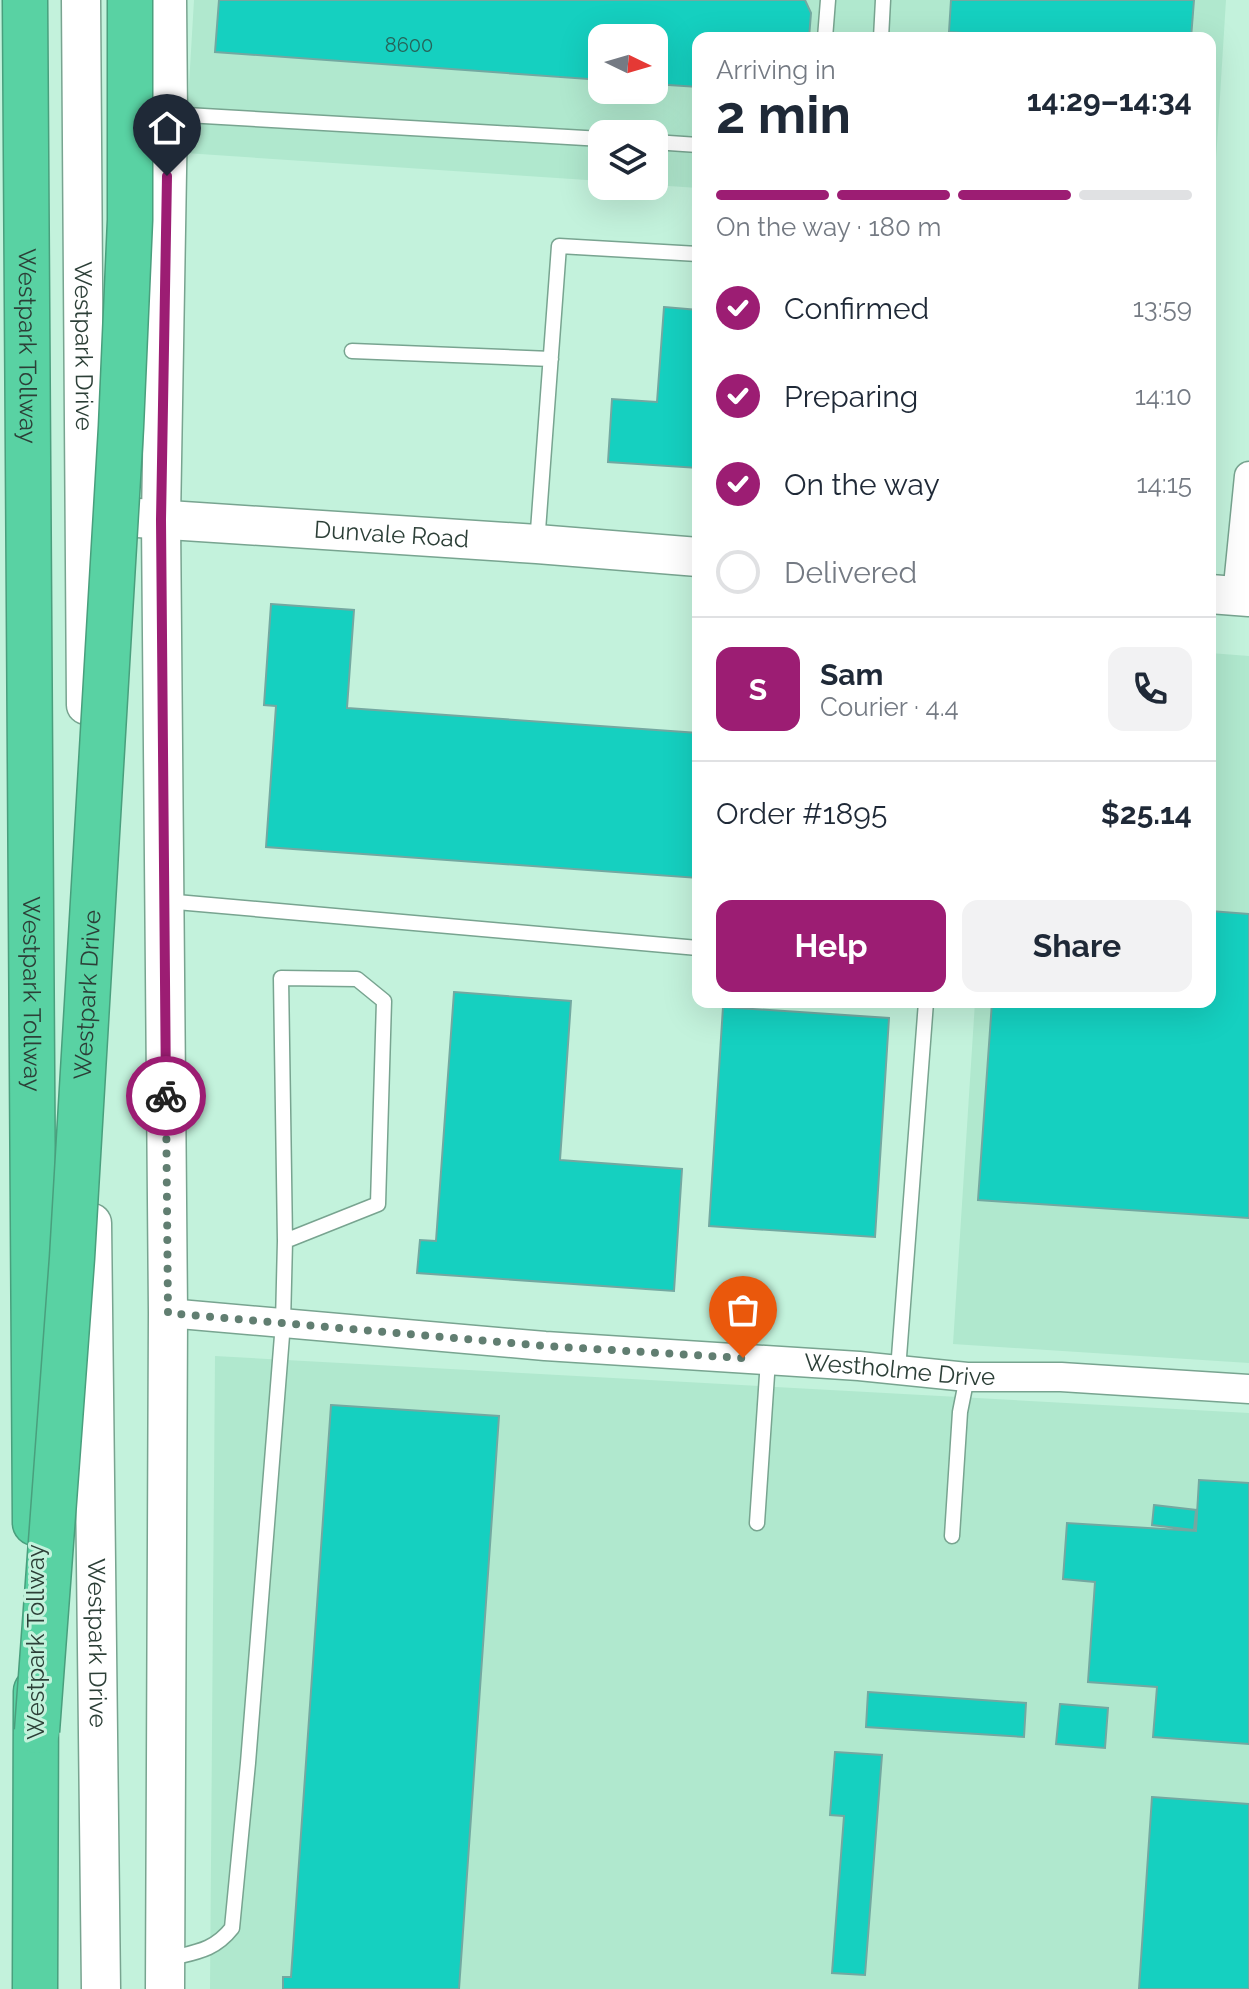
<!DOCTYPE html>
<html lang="en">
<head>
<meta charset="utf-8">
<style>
  :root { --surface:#fff; --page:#f2f2f3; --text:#1f2937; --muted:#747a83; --line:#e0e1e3; --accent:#9c1d73 }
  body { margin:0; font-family:Raleway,sans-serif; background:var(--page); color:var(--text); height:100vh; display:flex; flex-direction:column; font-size:30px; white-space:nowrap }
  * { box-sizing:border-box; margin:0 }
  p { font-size:26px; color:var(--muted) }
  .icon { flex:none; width:44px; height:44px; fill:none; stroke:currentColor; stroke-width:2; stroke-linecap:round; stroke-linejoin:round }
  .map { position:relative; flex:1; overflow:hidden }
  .side { position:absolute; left:692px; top:32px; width:524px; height:976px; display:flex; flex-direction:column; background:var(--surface); border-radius:16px; box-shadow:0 8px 32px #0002 }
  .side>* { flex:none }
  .needle { width:52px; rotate:95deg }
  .fabs { position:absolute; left:588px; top:24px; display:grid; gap:16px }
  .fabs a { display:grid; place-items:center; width:80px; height:80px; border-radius:16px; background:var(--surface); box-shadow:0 8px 32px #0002; font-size:40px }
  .pin { position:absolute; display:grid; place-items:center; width:68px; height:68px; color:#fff; margin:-82px -34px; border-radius:50% 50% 50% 0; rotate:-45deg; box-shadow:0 0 8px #0007 }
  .pin .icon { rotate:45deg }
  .courier { position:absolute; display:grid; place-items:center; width:80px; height:80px; margin:-40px; border:6px solid #9c1d73; border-radius:50%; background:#fff; color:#222; box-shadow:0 2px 10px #0007 }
  .headline em { font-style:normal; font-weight:700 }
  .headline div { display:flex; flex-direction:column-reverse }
  .headline { display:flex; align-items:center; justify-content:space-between; height:136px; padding:0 24px }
  h1 { font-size:52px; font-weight:700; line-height:60px }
  .bar { display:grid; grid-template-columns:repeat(4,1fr); gap:12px 8px; align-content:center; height:96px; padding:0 24px }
  .bar i { height:10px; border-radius:6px; background:var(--line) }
  .bar .active { background:var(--accent) }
  .bar p { grid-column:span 4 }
  .line { display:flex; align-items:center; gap:20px; padding:0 24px; border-top:2px solid var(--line) }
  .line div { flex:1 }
  .round { display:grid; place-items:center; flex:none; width:84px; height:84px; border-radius:16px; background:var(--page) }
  ol { padding:0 24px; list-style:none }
  li { display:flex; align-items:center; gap:24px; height:88px }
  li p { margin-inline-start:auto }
  li .icon { padding:8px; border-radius:50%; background:var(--accent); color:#fff; stroke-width:4 }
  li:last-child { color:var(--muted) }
  li i { width:44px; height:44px; border:4px solid var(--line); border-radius:50% }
  .action { display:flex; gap:16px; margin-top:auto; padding:16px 24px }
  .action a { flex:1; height:92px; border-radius:16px; background:var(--accent); color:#fff; font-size:32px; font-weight:700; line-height:92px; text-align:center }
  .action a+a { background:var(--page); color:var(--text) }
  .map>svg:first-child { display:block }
  .built { fill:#b0e8ce; fill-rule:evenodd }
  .building { fill:#15d0c0; stroke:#73a8a1; stroke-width:2 }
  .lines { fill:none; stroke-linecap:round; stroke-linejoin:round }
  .lane-casing { stroke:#78a490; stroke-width:17 }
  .street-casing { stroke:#78a490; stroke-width:31 }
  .secondary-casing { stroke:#78a490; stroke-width:41 }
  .highway-casing { stroke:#499f7d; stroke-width:47 }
  .lane { stroke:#fff; stroke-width:14 }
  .street { stroke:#fff; stroke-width:28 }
  .secondary { stroke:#fff; stroke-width:38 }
  .highway { stroke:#59d2a3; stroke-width:44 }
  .highway-bridge-casing { stroke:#499f7d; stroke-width:47; stroke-linecap:butt }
  .highway-bridge { stroke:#59d2a3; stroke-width:44 }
  .done { stroke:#617e71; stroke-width:8; stroke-dasharray:0 14.4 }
  .route { stroke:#9c1d73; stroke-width:10 }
  .labels { text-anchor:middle; stroke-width:6; stroke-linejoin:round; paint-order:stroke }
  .number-label { font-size:20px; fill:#266359 }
  .street-label { font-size:24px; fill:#2c3f37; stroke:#c3f2dc }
</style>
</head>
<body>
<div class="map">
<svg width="1249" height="1989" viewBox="0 0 1249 1989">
  <rect width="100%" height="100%" fill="#c3f2dc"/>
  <path class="built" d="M194,0H1226L1210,257V38H698V188L654,185V134H602V181L185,153ZM602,38H654V90H602Z
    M1210,653L1249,656V1363L953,1344L975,1002H1210Z
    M215,1356L1249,1413V1989H210Z"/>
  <path class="building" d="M219,0H805L811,13L809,38H698V87L654,84V38H602V80L215,52Z
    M951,0H1194L1191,38H1004V36L949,32Z
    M664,307L698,310V468L608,462L612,399L657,402Z
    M271,604L354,610L347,708L698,733V878L266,847L276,706L264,705Z
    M1210,911L1249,914V1218L978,1200L992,1002H1210Z
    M454,992L571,1001L560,1160L682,1169L674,1291L417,1273L420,1240L436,1241Z
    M723,1007L889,1018L875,1237L709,1226Z
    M331,1405L499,1416L459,1989H283V1977H291Z
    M1199,1480L1249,1483V1744L1153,1737L1157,1687L1088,1682L1095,1582L1063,1579L1067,1523L1196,1531Z
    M1154,1505L1196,1510L1194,1530L1152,1525Z
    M868,1692L1026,1703L1024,1737L866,1727Z
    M1060,1704L1108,1708L1105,1748L1056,1744Z
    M835,1752L882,1755L865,1975L832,1973L844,1816L830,1815Z
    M1152,1797L1249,1804V1989H1139Z"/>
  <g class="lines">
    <g class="lane-casing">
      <path id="lane" d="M825,38L828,0
        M881,38L883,0
        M169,114L602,139
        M654,142L698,145
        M352,351L551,359
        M537,544L559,246L698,254
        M165,901L698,948
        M898,1370L926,1002
        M757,1523L768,1360
        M952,1536L960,1412L967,1377
        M168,1959C195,1952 214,1951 232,1928L248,1763L283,1323L285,1241L281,978L357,979L384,1001L378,1204L285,1241"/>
    </g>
    <g class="street-casing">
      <g id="street">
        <path d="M1237,596L1249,476"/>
        <path id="s1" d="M168,1313L545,1346L859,1366L967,1377H1061L1249,1389"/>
      </g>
    </g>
    <g class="secondary-casing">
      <g id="secondary">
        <path id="s2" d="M81,0L86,705"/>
        <path id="s3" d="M138,518L537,544L698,557"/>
        <path d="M1210,594L1249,597"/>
        <path id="s4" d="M92,1223L101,1989"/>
        <path d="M165,1989L168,1313L161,520L168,114L167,0"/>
      </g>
    </g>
    <g class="highway-casing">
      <g id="highway">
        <path id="s5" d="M25,0L35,1523"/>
        <path d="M35,1989L36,1691"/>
      </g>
    </g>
    <use href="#lane" class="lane"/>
    <use href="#street" class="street"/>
    <use href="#secondary" class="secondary"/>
    <use href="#highway" class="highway"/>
    <g class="highway-bridge-casing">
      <g id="highway-bridge">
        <path id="s6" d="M37,1731L72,1258L121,427L130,220V0"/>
      </g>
    </g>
    <use href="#highway-bridge" class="highway-bridge"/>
  </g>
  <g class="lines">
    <path class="done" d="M166,1096L168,1313L545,1346L743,1358"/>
    <path class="route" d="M166,1096L161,520L167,176"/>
  </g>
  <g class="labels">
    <g class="number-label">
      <text x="409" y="52">8600</text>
    </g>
    <g class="street-label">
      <text dy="8" stroke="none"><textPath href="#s5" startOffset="346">Westpark Tollway</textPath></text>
      <text dy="8" stroke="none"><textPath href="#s2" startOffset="346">Westpark Drive</textPath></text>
      <text dy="8" stroke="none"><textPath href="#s3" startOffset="254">Dunvale Road</textPath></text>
      <text dy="8" stroke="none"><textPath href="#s5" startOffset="994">Westpark Tollway</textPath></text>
      <text dy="8" stroke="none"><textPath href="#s6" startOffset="738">Westpark Drive</textPath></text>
      <text dy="8" stroke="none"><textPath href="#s1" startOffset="734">Westholme Drive</textPath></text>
      <text transform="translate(36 1642) rotate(-90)" y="8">Westpark Tollway</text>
      <text dy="8" stroke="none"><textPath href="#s4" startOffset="420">Westpark Drive</textPath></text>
    </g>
  </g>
</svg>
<div class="fabs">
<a><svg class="needle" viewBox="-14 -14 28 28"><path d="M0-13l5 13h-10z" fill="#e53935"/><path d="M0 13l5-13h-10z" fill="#747a83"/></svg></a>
<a><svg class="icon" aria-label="layers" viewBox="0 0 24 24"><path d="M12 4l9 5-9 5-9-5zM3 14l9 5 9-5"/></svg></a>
</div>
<div class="pin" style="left:743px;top:1358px;background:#ea580c"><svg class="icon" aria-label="bag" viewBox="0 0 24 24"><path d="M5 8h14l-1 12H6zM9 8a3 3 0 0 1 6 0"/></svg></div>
<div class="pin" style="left:167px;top:176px;background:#1f2937"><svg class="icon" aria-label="home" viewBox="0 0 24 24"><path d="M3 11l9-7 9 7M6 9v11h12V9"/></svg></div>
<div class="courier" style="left:166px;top:1096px"><svg class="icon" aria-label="bike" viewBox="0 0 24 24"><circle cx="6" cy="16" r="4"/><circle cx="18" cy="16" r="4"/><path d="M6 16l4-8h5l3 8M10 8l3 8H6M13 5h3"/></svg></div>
<section class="side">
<div class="headline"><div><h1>2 min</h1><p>Arriving in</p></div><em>14:29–14:34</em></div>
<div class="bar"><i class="active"></i><i class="active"></i><i class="active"></i><i></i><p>On the way · 180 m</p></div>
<ol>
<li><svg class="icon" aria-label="check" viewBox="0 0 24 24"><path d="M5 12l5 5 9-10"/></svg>Confirmed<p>13:59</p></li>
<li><svg class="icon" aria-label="check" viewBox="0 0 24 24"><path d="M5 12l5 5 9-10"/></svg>Preparing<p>14:10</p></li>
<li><svg class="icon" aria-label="check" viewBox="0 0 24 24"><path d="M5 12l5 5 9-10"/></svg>On the way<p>14:15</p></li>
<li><i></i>Delivered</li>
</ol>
<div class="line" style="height:144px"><b class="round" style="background:var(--accent);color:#fff">S</b><div><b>Sam</b><p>Courier · 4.4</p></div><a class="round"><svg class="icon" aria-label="phone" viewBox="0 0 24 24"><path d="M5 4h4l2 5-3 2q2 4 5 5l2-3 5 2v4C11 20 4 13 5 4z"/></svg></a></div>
<div class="line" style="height:104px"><div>Order #1895</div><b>$25.14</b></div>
<div class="action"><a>Help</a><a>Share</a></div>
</section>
</div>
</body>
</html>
